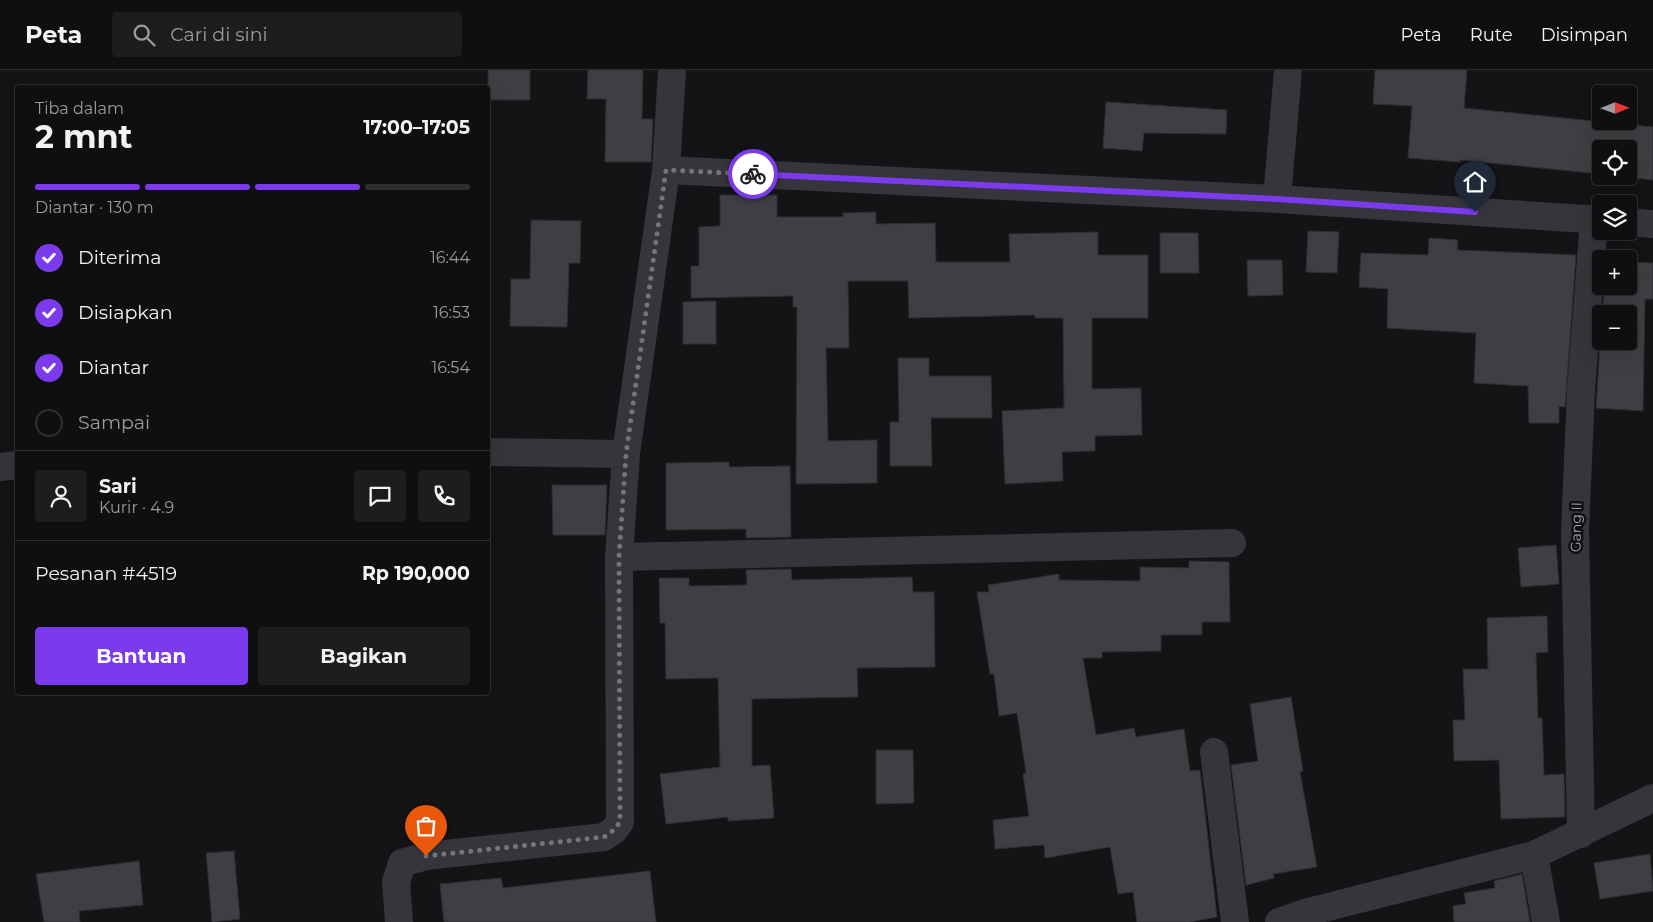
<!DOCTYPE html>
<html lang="id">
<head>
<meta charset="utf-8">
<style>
  :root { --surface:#0f0f10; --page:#1d1d1e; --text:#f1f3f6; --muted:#9b9c9f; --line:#2f2f30; --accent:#7c3aed }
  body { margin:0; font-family:Montserrat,sans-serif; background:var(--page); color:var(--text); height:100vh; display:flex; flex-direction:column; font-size:19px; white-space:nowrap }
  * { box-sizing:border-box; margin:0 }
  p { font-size:16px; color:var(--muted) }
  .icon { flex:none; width:28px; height:28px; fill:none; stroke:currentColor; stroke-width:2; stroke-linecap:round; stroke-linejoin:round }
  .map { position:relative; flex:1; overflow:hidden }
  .sheet { position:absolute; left:15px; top:15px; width:475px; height:610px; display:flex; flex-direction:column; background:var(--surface); border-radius:5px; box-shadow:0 5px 20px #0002,0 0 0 1px var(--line) }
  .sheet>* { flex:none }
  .needle { width:32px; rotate:89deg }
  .buttons { position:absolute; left:1592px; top:15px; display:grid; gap:10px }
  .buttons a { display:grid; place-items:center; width:45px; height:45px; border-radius:5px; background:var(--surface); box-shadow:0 5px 20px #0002,0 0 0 1px var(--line); font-size:25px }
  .pin { position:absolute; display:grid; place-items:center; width:42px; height:42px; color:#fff; margin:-51px -21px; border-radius:50% 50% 50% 0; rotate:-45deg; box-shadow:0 0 5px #0007 }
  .pin .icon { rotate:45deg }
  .courier { position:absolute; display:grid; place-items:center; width:50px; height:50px; margin:-25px; border:4px solid #7c3aed; border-radius:50%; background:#fff; color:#222; box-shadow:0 1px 6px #0007 }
  .headline em { font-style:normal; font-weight:700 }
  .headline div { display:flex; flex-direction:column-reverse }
  .headline { display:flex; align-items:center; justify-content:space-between; height:85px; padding:0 20px }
  h1 { font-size:32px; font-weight:700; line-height:38px }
  .bar { display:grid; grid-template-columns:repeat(4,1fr); gap:8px 5px; align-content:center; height:60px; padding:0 20px }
  .bar i { height:6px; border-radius:4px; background:var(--line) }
  .bar .selected { background:var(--accent) }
  .bar p { grid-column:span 4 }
  .line { display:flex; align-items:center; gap:12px; padding:0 20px; border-top:1px solid var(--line) }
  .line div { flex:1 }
  .round { display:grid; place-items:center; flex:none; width:52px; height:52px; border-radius:5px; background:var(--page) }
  ol { padding:0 20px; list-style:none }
  li { display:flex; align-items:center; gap:15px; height:55px }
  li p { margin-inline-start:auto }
  li .icon { padding:5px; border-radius:50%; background:var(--accent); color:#fff; stroke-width:4 }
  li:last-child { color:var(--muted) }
  li i { width:28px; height:28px; border:2px solid var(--line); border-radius:50% }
  .cta { display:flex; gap:10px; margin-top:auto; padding:10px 20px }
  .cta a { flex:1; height:58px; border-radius:5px; background:var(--accent); color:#fff; font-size:20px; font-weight:700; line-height:58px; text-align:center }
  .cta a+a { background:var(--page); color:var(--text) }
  header { display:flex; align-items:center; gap:30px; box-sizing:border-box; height:70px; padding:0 25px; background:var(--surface); border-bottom:1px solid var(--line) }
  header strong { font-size:24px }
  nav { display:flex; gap:28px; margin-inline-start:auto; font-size:18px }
  .search { width:350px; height:45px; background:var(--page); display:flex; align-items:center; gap:12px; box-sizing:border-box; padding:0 18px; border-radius:5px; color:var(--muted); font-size:19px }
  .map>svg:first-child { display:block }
  .building { fill:#3e3e43; stroke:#2f2e32 }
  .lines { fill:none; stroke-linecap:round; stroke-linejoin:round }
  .street { stroke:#35353b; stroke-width:28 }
  .done { stroke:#73757e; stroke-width:5; stroke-dasharray:0 9 }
  .route { stroke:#7c3aed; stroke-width:6 }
  .labels { text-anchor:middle; stroke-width:5; stroke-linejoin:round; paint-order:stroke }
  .street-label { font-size:14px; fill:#a6a9b6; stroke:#0f0f11 }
</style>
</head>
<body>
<header>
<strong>Peta</strong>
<div class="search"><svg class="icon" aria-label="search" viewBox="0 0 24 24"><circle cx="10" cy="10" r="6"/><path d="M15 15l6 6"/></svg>Cari di sini</div>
<nav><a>Peta</a><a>Rute</a><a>Disimpan</a></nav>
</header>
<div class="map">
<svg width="1653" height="852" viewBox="0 0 1653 852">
  <rect width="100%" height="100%" fill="#141416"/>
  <path class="building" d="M488,0H530V30H488Z
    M588,0H643L642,49H653L651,92H605L606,29H587Z
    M1375,0H1467L1464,38L1653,57V110L1619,106H1629V79H1601V104L1460,90V92L1408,88L1412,36L1373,34Z
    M1106,32L1227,40L1226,64L1144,63L1142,81L1103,78Z
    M720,125H777V147H843V143L876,142V154L935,153L936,192H1010L1009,164L1098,162V185H1148V248H1092V319L1141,318L1142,365L1095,366V381L1062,382L1063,411L1005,414L1002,341L1064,338L1063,248H1035V245L909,248L908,211H848L849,278H826L828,371L877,370V413L796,414L797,237H793V226L691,228V196H699V157L720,156Z
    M531,150L581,151L580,193H569L567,257L510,256L511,209H530Z
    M1308,161L1339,162L1337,203L1306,202Z
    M1160,163H1198L1199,203H1160Z
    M1429,168L1458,170L1457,180L1576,185L1565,337L1559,336V353H1529L1528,316L1474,313L1476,263L1387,258L1388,219L1359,217L1361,183L1428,185Z
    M1247,190H1282L1283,225L1248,226Z
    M1629,192L1653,193V229H1645L1643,341L1596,338L1601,260V271H1629V244H1602L1605,216H1629Z
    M716,231V274H683V232Z
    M898,288H929V306H991L992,348H931L932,396H890V352H899Z
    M729,392V397L790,396L791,467L746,468V459L666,460V393Z
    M552,415H607L605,465H553Z
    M1556,475L1559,514L1521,517L1518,478Z
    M1189,491L1229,492L1230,552H1202V565H1161V581L1102,582V588H1083L1096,665L1134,658L1136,667L1184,659L1190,701L1200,700L1217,847L1190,852H1137L1133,822L1118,824L1110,777L1045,788L1044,775L995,779L993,750L1029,746L1023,704L1026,703L1017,643L999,646L994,604H990L977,522H989L988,515L1059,504V510L1140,511V497L1189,498Z
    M791,499L792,510L912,507L913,522H934L935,597L857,598L858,627L752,629V696L770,695L774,748L728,751V747L666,754L660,704L720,697L718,608L666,609L665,553H660L659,508H689V516L747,515L746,500Z
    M1547,546L1548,582L1536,583L1538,648H1542L1544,705L1564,704L1565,747L1501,749L1499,690L1454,691L1453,650H1465L1463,599H1488L1487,548Z
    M1291,627L1303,701L1300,702L1317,797L1273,804L1274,808L1246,815L1231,695L1258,691L1250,634Z
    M876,680H913L914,733L876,734Z
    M234,781L240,849L212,852L206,783Z
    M1650,784L1653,821L1600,829L1594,793Z
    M139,791L143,835L79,841L80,852H44L36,804Z
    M650,801L656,852H444L440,814L501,808L503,818Z
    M1522,804L1530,852H1454L1453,836L1466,834L1464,823L1495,818L1494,811Z"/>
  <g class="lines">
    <path class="street" d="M666,100L1277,129L1601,150
      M1277,129L1288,0
      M1629,152L1653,154
      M488,382L626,384
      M0,397L18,395
      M619,487L1232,473
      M1214,682L1235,852
      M1581,764L1575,461L1581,320L1594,150
      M1534,785L1546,852
      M399,852L396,812L402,793L426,786L604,767L614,760L620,752L619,487L626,384L666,100L672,0
      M1279,852L1308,842L1534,785L1653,728"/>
  </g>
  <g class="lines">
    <path class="done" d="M426,786L604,767L614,760L620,752L619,487L626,384L666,100L753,104"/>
    <path class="route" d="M753,104L1277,129L1475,142"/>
  </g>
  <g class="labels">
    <g class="street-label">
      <text transform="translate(1576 457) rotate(-89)" y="5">Gang II</text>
    </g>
  </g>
</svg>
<div class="buttons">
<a><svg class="needle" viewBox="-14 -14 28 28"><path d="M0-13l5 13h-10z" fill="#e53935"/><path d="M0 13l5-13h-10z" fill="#9b9c9f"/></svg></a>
<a><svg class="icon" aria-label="locate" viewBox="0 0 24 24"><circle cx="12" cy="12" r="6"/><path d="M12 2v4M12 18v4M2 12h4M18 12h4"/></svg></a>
<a><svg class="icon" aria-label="layers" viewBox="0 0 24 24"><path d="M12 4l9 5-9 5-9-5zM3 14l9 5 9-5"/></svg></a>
<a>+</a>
<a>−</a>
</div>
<div class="pin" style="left:426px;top:786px;background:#ea580c"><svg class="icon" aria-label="bag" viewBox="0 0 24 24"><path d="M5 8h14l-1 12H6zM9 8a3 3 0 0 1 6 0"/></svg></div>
<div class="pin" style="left:1475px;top:142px;background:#1f2937"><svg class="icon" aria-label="home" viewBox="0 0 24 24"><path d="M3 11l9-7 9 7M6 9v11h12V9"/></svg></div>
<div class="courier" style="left:753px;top:104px"><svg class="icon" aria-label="bike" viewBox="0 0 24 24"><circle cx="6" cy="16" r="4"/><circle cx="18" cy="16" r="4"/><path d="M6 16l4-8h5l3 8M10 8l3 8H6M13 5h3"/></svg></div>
<section class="sheet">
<div class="headline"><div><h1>2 mnt</h1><p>Tiba dalam</p></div><em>17:00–17:05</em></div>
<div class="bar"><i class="selected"></i><i class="selected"></i><i class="selected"></i><i></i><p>Diantar · 130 m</p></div>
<ol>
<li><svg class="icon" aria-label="check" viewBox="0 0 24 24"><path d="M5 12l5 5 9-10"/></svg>Diterima<p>16:44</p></li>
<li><svg class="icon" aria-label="check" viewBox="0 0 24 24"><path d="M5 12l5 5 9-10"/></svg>Disiapkan<p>16:53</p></li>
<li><svg class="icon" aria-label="check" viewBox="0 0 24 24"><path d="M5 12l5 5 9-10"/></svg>Diantar<p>16:54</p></li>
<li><i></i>Sampai</li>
</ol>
<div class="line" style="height:90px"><a class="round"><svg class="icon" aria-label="person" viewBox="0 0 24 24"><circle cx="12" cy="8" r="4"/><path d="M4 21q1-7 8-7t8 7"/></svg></a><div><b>Sari</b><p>Kurir · 4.9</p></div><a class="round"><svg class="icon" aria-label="chat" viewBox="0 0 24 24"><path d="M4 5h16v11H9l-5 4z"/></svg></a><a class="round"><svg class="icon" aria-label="phone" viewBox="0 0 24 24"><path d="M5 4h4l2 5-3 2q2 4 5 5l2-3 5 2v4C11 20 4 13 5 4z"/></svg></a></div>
<div class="line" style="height:65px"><div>Pesanan #4519</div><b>Rp 190,000</b></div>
<div class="cta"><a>Bantuan</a><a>Bagikan</a></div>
</section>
</div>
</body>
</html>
